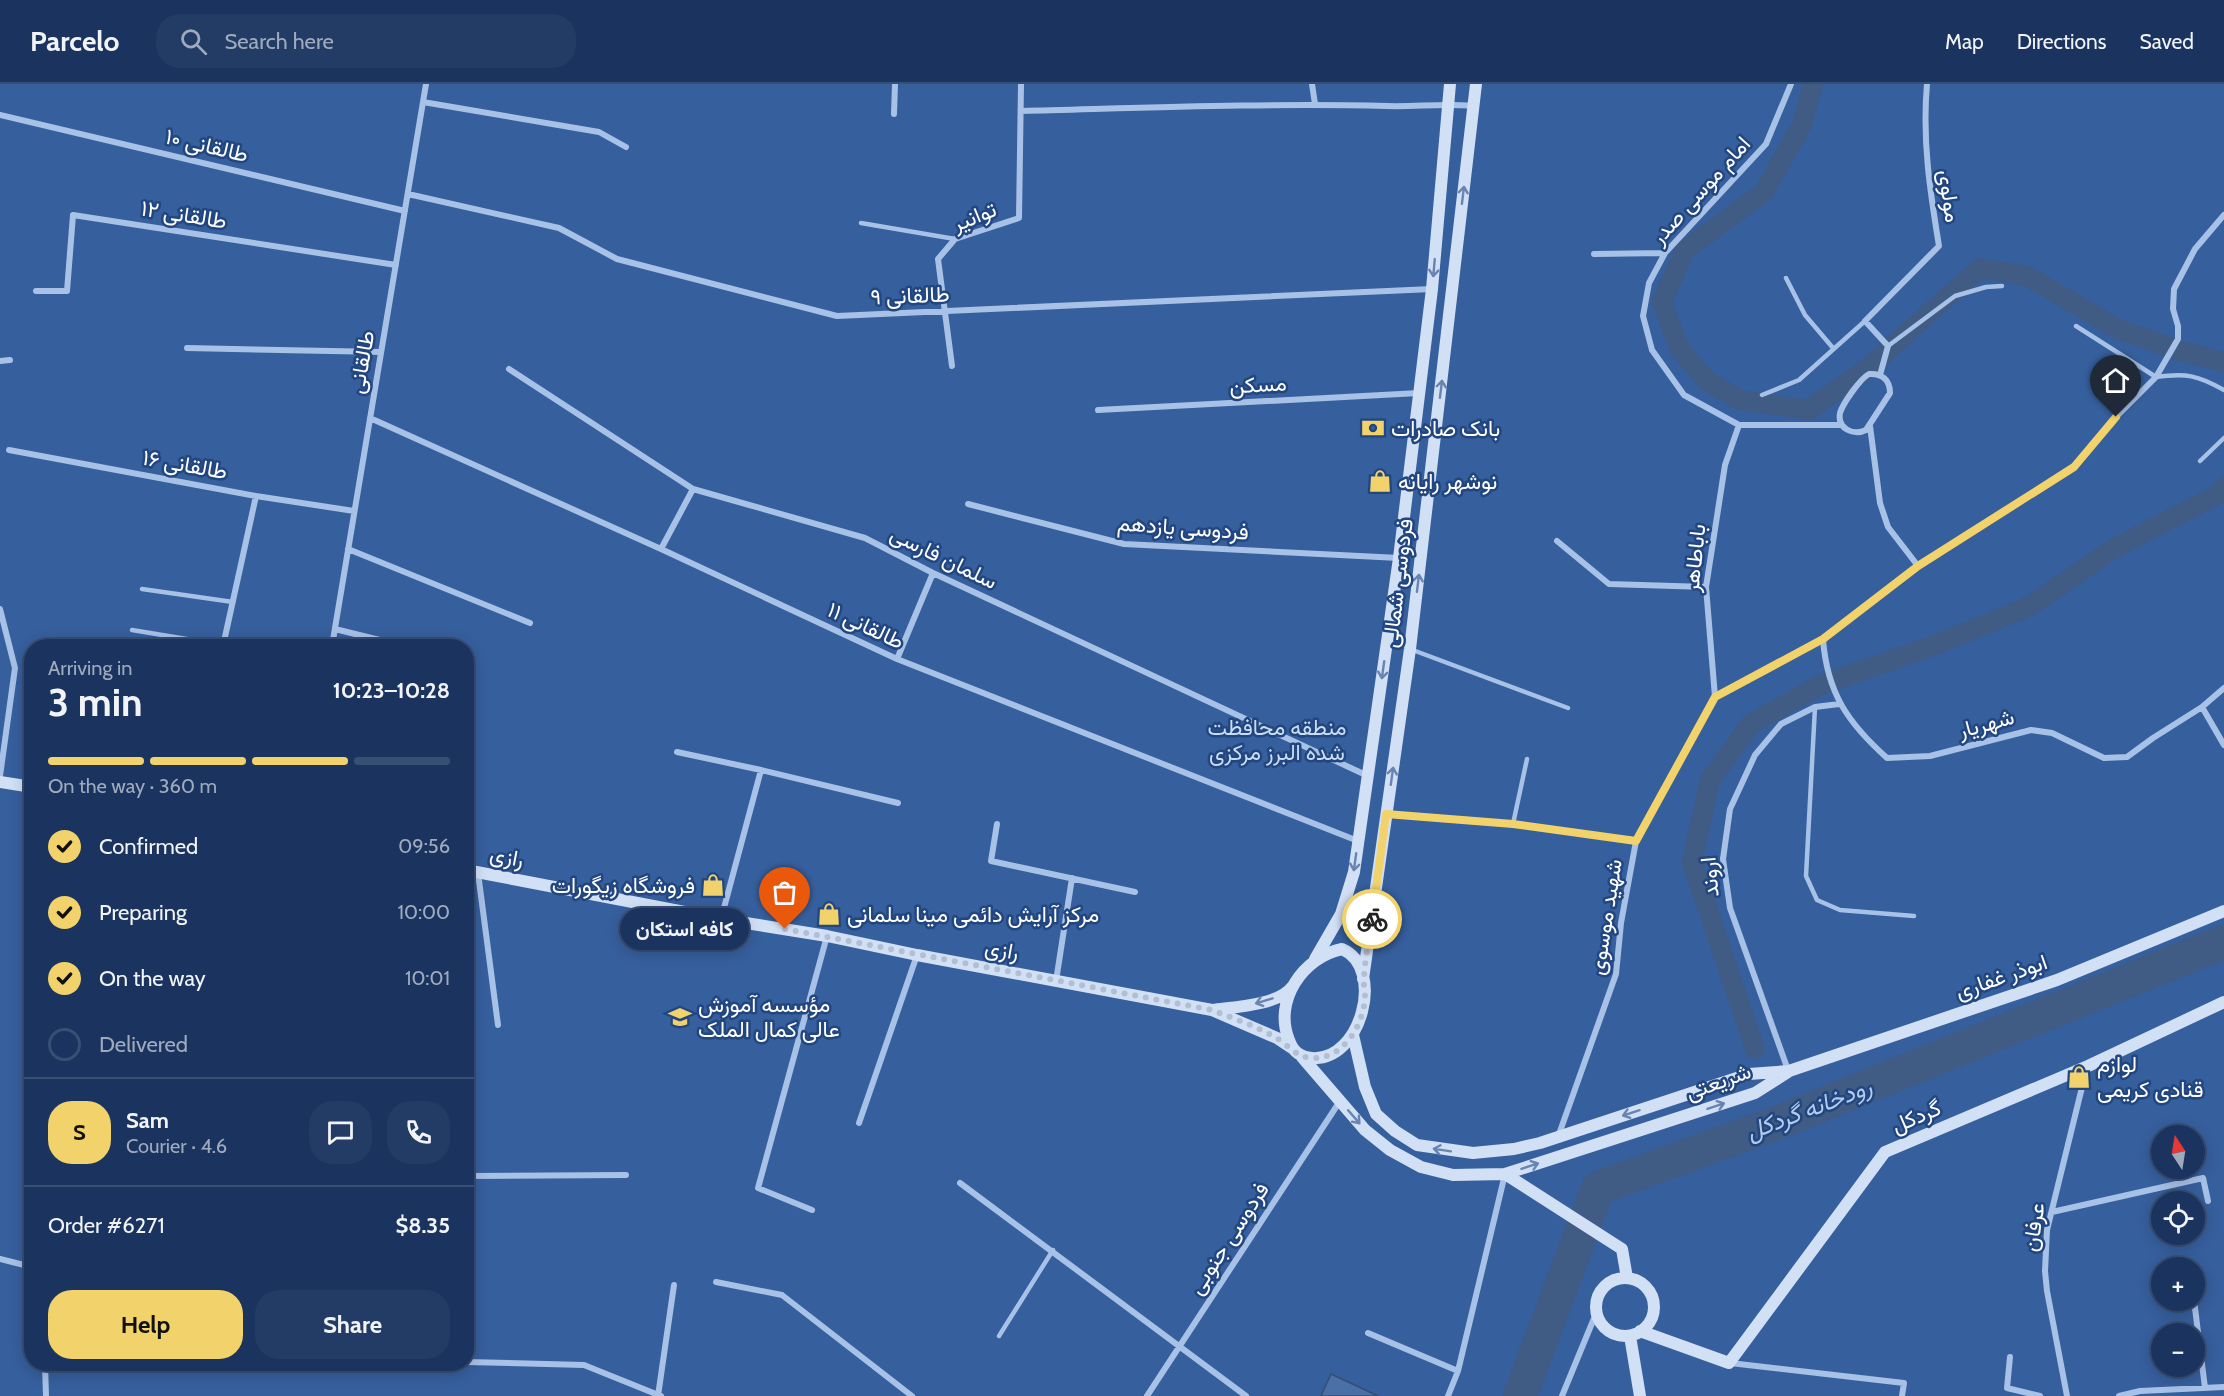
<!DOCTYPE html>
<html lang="en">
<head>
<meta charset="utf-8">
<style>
  :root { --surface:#1a345f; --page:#233c65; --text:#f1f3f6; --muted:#9faabd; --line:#384f74; --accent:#f2d26a }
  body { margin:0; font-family:Cabin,Vazirmatn,sans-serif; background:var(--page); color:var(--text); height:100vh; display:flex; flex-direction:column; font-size:22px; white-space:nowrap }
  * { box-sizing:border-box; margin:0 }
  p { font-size:20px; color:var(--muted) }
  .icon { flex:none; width:33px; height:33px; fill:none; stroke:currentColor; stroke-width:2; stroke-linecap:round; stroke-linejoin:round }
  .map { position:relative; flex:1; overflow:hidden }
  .details { position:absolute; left:24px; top:555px; width:450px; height:732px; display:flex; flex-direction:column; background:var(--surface); border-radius:24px; box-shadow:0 3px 15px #0003,0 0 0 2px var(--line) }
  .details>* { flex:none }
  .needle { width:39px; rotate:348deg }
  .controls { position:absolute; left:2151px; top:1041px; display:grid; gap:12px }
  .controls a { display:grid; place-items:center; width:54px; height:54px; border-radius:50%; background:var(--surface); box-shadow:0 3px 15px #0003,0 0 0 2px var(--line); font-size:30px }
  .pin { position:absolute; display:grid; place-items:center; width:51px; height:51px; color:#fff; margin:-62px -26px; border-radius:50% 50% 50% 0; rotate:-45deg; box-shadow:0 0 6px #0007 }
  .pin .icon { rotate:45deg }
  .courier { position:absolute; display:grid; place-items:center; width:60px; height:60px; margin:-30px; border:4px solid #f2d26a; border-radius:50%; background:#fff; color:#222; box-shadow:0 2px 8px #0007 }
  .bubble { position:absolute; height:42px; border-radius:21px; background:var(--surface); box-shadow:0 3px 15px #0003,0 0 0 2px var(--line); font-size:20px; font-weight:700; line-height:42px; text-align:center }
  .overview em { font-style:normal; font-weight:700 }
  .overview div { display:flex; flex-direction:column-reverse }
  .overview { display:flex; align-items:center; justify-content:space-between; height:102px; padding:0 24px }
  h1 { font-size:39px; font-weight:700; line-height:45px }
  .bar { display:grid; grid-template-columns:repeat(4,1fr); gap:9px 6px; align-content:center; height:72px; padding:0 24px }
  .bar i { height:8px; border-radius:4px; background:var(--line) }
  .bar .selected { background:var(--accent) }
  .bar p { grid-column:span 4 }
  .line { display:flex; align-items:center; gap:15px; padding:0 24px; border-top:2px solid var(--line) }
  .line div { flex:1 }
  .round { display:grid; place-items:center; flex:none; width:63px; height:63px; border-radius:24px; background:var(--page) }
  ol { padding:0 24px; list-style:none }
  li { display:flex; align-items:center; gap:18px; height:66px }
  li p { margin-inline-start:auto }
  li .icon { padding:6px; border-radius:50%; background:var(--accent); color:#111; stroke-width:4 }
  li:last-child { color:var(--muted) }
  li i { width:33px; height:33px; border:3px solid var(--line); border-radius:50% }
  .cta { display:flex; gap:12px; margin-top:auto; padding:12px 24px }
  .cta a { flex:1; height:69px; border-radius:24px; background:var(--accent); color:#111; font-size:24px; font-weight:700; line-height:69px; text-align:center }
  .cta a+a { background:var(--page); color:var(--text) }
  header { display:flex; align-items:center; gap:36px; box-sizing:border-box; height:84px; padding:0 30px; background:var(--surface); border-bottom:2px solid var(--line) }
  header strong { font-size:28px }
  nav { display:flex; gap:33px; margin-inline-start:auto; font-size:21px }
  .search { width:420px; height:54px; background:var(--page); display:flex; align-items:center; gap:15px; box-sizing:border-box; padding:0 21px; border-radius:24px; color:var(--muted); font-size:22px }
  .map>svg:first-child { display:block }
  .green { fill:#365f9d; fill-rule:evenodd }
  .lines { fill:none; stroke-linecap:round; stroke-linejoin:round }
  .canal { stroke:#405b84; stroke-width:20 }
  .river { stroke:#405b84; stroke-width:34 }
  .building { fill:#4b70a8; stroke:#344e76; stroke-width:1.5 }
  .lane { stroke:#a8c1e7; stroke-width:4.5 }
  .street { stroke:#a8c1e7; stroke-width:6 }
  .secondary { stroke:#d2e0f6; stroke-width:12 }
  .oneway { stroke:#6884af }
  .done { stroke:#b2bed2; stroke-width:6; stroke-dasharray:0 10.8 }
  .route { stroke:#f2d26a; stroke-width:8 }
  .labels { text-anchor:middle; stroke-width:5; stroke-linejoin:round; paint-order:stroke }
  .street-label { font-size:22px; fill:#fff; stroke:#22467f }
  .poi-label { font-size:22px; fill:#fff; stroke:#22467f; text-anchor:start }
  .park-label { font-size:22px; fill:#cbdcf5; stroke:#22467f }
  .water-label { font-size:24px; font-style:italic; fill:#b3cbef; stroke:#22467f }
</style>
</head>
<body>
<header>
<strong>Parcelo</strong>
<div class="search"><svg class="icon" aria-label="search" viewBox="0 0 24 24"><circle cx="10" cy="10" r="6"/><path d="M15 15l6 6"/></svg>Search here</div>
<nav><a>Map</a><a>Directions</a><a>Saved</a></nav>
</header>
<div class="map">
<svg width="2224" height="1312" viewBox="0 0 2224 1312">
  <rect width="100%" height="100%" fill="#22467f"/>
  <path class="green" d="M0,0H2224V1312H0ZM32,562H466V1280H32ZM2162,1052H2194V1084H2162ZM2162,1118H2194V1150H2162ZM2162,1184H2194V1216H2162ZM2162,1250H2194V1282H2162Z"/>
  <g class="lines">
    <path class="canal" d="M1813,0L1802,41L1764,108L1685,166L1662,218L1679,264L1707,297L1740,316L1809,326L1869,283L1980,184L2027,192L2118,245L2180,267L2224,278
      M1755,965L1692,778L1710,696L1751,640L1818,602L1935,561L2030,522L2113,465L2217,411L2224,403"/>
    <path class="river" d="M1520,1312L1598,1104L1779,1038L2224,858"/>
  </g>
  <path class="building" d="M1331,1290L1378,1312H1321Z"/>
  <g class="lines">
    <path class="lane" d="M861,139L955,155
      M1786,194L1805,231L1833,264
      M2076,242L2156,293C2186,289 2197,291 2224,306
      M1888,262L1955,212L1986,203L2002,202
      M1762,311L1799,296L1865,237
      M2200,377L2224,354
      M142,505L233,518
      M132,546L223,561
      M1410,565L1568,624
      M1815,623L1806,792L1817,816L1840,826L1914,832
      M1527,675L1513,740L1636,757
      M999,1252L1053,1166"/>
    <path class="street" d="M1312,0L1315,20
      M1791,0L1766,60L1665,169L1649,199L1643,232L1652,266L1684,311L1739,341H1842
      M423,18L599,48L626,63
      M1021,27C1143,24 1265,19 1387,22C1416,23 1444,19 1473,22
      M894,30L895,0
      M0,31L405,127
      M408,110L559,144L617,175L837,232L1432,205
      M1594,170L1665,169
      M36,207H67L73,131L396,181
      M187,264L381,268
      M0,277L10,276
      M952,282L938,175L955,155L1019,134L1021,0
      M509,285L693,405L865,454L933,489L1368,692
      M1869,290C1882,289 1890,296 1890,309L1866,346C1854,352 1837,345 1840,329C1843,319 1860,295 1869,290Z
      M1880,291L1888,262L1865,237L1939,162C1930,107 1922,56 1927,0
      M1098,326L1419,309
      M370,334L661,465L897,575L1358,757
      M1870,342L1880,419L1888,443L1918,482
      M9,366L256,412L354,427
      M968,420L1124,460L1399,474
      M1557,457L1609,500L1706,503
      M348,465L530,539
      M661,465L693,405
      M0,525L15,584L0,692
      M335,545L404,562
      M1823,555C1827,609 1848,639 1887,674L1930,672L2031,646L2052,649L2104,674L2127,673L2153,654L2202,623L2224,604
      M223,562L256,412
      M332,562L426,0
      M897,575L933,489
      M1715,613L1706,503L1725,381L1739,341
      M2202,623L2224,661
      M677,668L761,686L898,719
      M1387,730L1513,740
      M997,740L991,777L1135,808
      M478,789L498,941
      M721,835L761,686
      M1056,897L1072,794
      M1788,986L1730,824L1723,775L1730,725L1755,671L1781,640L1815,623L1839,620
      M859,1039L917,871
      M1558,1053L1616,890L1621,839L1636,757L1715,613L1823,555L1918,482L2074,383L2116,333L2156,293L2178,255V242L2173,225L2174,205L2195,165L2224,131
      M466,1092L626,1091
      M960,1099L1246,1312
      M812,1126L758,1104L827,852
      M2052,1128L2203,1094L2208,1117
      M0,1175L32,1183
      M716,1198L782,1211L912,1312
      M2194,1216L2205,1304
      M1368,1249L1458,1287
      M2010,1273L2007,1304L2040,1312
      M466,1278L584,1281L661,1312
      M1730,1279L1904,1299L1902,1312
      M45,1280L46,1312
      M658,1312L674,1201
      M1147,1312L1340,1017
      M1448,1312L1458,1287L1505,1090
      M1562,1312L1597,1227
      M2067,1312L2047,1207L2045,1187L2047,1146L2087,983
      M2119,1312L2140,1307L2224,1303"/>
    <path class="secondary" d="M0,698L32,703
      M466,786L721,835L827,852L917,871L1212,926L1277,954L1292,964
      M1342,865C1386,884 1361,978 1312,974C1300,973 1293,968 1289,956C1273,917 1303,873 1342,865Z
      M1315,875L1341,830L1354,788L1399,474L1432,205L1450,0
      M1363,895L1410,565L1476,0
      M1213,926C1234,923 1279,921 1292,903
      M1353,951L1365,1003L1376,1030L1395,1047L1417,1061L1473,1069L1514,1065L1540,1059L1749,990L1789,987L2057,896L2224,827
      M1302,973L1365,1046L1390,1066L1421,1083L1453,1091L1505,1090L1755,1009L1788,988
      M1505,1090L1622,1165L1627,1194
      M1596 1223a29 29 0 1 1 58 0a29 29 0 1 1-58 0Z
      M1640,1247L1729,1279L1885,1068L2088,982L2224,918
      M1630,1252L1640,1312"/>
  </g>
  <defs><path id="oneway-shaft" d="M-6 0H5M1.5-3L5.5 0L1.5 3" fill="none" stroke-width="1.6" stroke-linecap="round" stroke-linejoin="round" transform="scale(1.5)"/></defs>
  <g class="oneway">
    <use href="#oneway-shaft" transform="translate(1463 111) rotate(-83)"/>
    <use href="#oneway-shaft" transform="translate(1434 184) rotate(95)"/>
    <use href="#oneway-shaft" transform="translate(1441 305) rotate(-83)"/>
    <use href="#oneway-shaft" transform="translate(1418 499) rotate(-83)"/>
    <use href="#oneway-shaft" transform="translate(1383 586) rotate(98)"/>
    <use href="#oneway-shaft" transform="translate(1392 692) rotate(-82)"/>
    <use href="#oneway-shaft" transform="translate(1355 778) rotate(98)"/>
    <use href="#oneway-shaft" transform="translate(1264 917) rotate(163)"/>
    <use href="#oneway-shaft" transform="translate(1716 1022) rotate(-18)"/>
    <use href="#oneway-shaft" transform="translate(1631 1029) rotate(162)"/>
    <use href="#oneway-shaft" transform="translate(1354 1033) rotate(49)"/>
    <use href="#oneway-shaft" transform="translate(1442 1066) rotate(-171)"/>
    <use href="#oneway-shaft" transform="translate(1530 1082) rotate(-18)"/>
  </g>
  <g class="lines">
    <path class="done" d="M785,845L1212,926C1233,934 1255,942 1275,953C1284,958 1297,972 1305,973C1340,981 1364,943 1365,912C1365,906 1363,900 1364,894C1365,874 1369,854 1372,835"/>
    <path class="route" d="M1372,835L1386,730L1513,740L1636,757L1715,613L1823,555L1918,482L2074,383L2116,333"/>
  </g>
  <defs>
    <g id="bank-bare" transform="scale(1.8)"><path d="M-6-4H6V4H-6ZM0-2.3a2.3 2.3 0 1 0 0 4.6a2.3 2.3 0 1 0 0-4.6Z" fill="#f2d26a" stroke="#22467f" stroke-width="2.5" paint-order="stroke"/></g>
    <g id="shop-bare" transform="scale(1.8)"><path d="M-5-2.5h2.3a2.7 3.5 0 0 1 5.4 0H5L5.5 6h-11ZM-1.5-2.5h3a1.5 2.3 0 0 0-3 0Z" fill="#f2d26a" stroke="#22467f" stroke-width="2.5" paint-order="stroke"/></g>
    <g id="university-bare" transform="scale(1.8)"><path d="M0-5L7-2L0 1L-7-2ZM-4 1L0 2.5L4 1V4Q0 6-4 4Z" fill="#f2d26a" stroke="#22467f" stroke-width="2.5" paint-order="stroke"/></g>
  </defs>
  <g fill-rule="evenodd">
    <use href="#bank-bare" x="1373" y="344"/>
    <use href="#shop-bare" x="1380" y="397"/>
    <use href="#shop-bare" x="713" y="801"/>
    <use href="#shop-bare" x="829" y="830"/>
    <use href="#university-bare" x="680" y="933"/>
    <use href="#shop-bare" x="2079" y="993"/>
  </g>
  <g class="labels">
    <g class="street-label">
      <text transform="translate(207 61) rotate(13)" y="8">طالقانی ۱۰</text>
      <text transform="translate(1700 106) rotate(-48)" y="8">امام موسی صدر</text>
      <text transform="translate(1950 112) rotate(82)" y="8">مولوی</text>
      <text transform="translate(184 130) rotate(9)" y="8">طالقانی ۱۲</text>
      <text transform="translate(974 132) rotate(-22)" y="8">توانیر</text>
      <text transform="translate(910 211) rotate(-2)" y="8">طالقانی ۹</text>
      <text transform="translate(361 278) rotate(-80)" y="8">طالقانی</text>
      <text transform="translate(1258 300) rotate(-3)" y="8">مسکن</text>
      <text transform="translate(185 380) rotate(10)" y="8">طالقانی ۱۶</text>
      <text transform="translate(1183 443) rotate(4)" y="8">فردوسی یازدهم</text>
      <text transform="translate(944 473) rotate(26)" y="8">سلمان فارسی</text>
      <text transform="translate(1694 474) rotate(-84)" y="8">باباطاهر</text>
      <text transform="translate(1397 499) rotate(-83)" y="8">فردوسی شمالی</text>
      <text transform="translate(866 541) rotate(25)" y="8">طالقانی ۱۱</text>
      <text transform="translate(1986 639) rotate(-15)" y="8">شهریار</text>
      <text transform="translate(507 772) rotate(11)" y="8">رازی</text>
      <text transform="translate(1709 793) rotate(-95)" y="8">اروند</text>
      <text transform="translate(1605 833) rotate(-81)" y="8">شهید موسوی</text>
      <text transform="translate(1002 865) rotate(10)" y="8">رازی</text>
      <text transform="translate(2001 892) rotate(-19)" y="8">ابوذر غفاری</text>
      <text transform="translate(1718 997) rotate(-20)" y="8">شریعتی</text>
      <text transform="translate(1916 1032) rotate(-23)" y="8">گردکل</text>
      <text transform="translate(2033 1143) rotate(-81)" y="8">عرفان</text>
      <text transform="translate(1228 1154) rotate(-57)" y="8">فردوسی جنوبی</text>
    </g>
    <g class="poi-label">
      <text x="1391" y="352">بانک صادرات</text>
      <text x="1398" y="405">نوشهر رایانه</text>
      <text x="695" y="809" text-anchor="end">فروشگاه زیگورات</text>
      <text x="847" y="838">مرکز آرایش دائمی مینا سلمانی</text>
      <text x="698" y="928">مؤسسه آموزش<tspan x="698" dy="25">عالی کمال الملک</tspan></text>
      <text x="2097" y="988">لوازم<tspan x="2097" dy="25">قنادی کریمی</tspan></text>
    </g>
    <g class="park-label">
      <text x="1277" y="651">منطقه محافظت<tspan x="1277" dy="25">شده البرز مرکزی</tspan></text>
    </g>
    <g class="water-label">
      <text transform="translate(1809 1025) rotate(-21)" y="8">رودخانه گردکل</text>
    </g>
  </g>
</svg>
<div class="controls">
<a><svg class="needle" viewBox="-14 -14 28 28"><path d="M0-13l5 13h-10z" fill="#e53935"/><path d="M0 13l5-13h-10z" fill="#9faabd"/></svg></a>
<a><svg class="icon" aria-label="locate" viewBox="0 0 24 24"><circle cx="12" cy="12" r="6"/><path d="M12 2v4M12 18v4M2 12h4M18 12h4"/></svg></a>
<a>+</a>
<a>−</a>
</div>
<div class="pin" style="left:785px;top:845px;background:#ea580c"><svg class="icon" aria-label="bag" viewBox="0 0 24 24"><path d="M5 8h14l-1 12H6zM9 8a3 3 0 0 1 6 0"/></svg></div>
<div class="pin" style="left:2116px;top:333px;background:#1f2937"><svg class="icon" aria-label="home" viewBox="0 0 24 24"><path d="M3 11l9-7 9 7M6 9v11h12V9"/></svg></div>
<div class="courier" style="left:1372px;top:835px"><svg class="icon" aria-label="bike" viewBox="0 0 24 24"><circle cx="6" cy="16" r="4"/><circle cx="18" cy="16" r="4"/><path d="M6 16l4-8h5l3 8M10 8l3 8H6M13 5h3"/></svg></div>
<div class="bubble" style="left:620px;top:824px;width:129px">کافه استکان</div>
<section class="details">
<div class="overview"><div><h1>3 min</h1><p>Arriving in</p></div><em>10:23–10:28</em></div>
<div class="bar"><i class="selected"></i><i class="selected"></i><i class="selected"></i><i></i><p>On the way · 360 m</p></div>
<ol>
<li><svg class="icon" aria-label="check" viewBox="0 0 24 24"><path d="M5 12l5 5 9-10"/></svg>Confirmed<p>09:56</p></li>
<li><svg class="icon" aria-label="check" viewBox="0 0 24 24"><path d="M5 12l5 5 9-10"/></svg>Preparing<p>10:00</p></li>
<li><svg class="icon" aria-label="check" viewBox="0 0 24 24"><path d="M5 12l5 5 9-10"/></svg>On the way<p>10:01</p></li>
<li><i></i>Delivered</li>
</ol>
<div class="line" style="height:108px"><b class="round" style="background:var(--accent);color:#111">S</b><div><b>Sam</b><p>Courier · 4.6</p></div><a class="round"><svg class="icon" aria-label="chat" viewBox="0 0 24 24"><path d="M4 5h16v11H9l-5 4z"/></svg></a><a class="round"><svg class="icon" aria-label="phone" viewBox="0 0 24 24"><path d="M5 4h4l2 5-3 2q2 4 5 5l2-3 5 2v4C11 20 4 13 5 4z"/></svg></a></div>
<div class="line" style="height:78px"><div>Order #6271</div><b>$8.35</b></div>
<div class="cta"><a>Help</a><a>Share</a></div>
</section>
</div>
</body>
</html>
